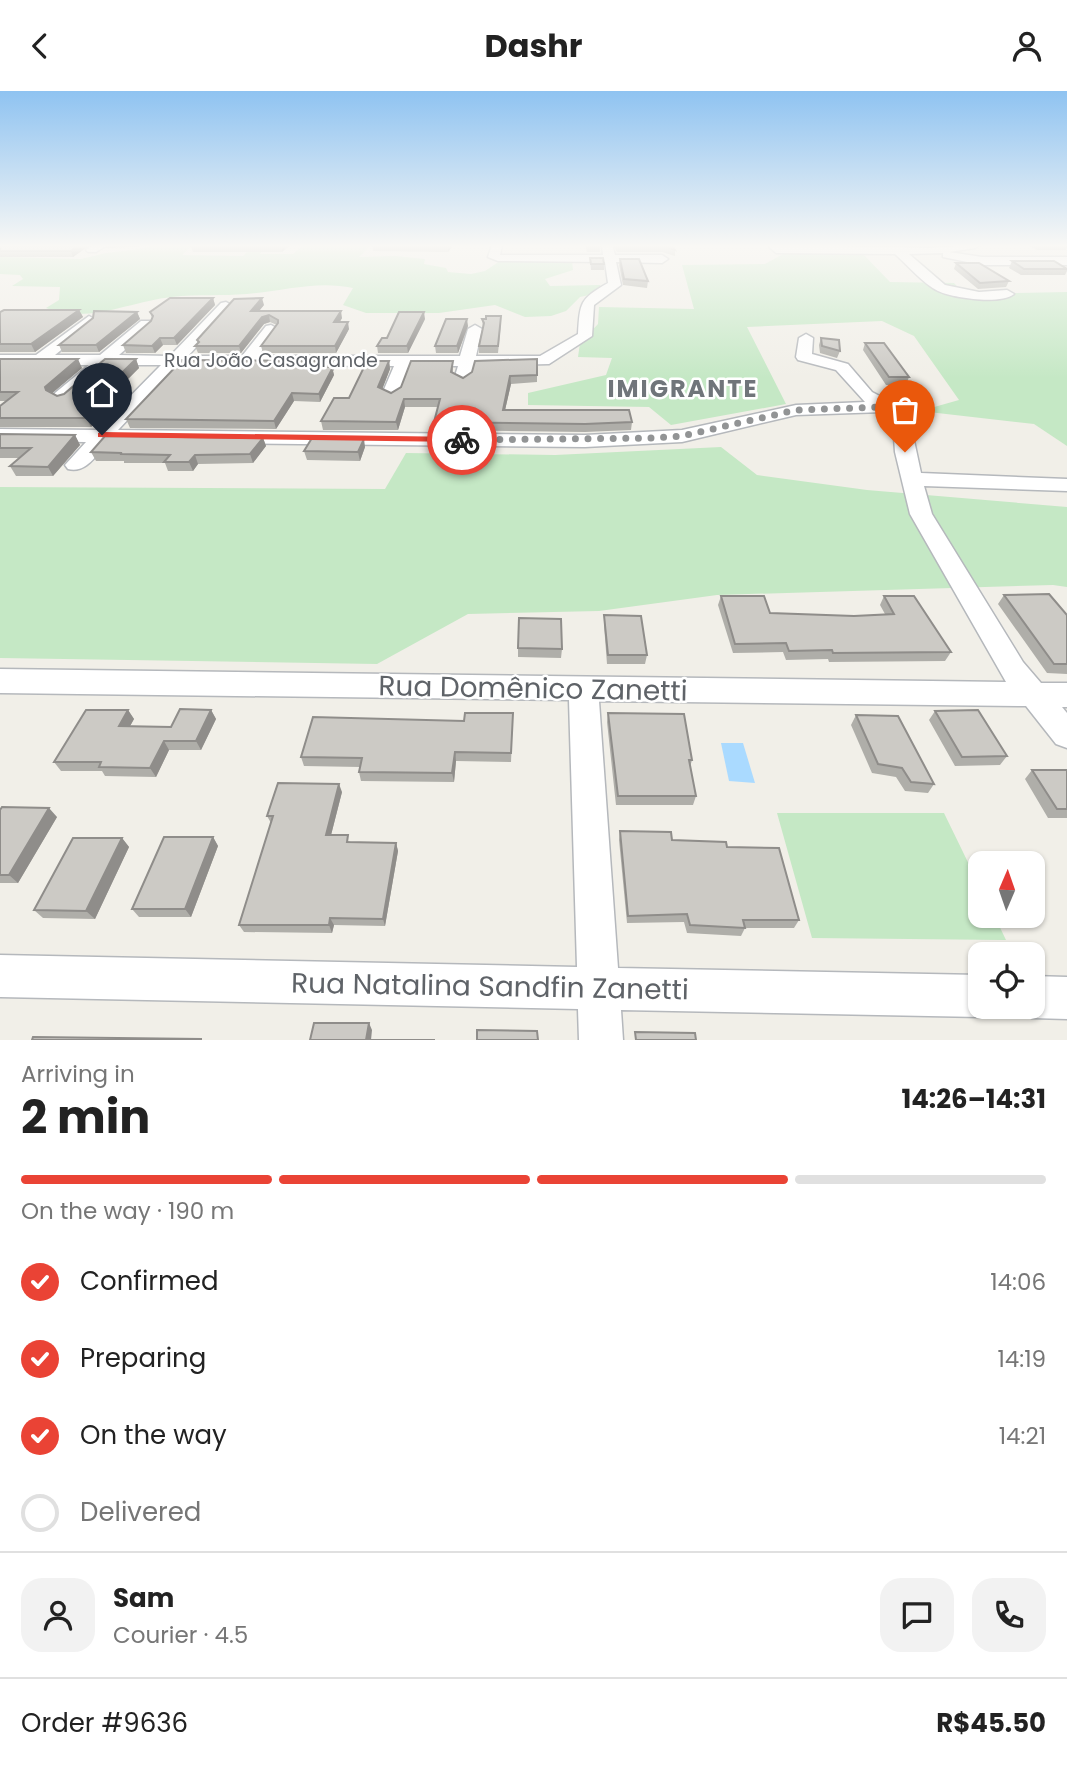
<!DOCTYPE html>
<html lang="en">
<head>
<meta charset="utf-8">
<style>
  :root { --surface:#fff; --page:#f2f2f2; --text:#222; --muted:#767676; --line:#e0e0e0; --accent:#ea4335 }
  body { margin:0; font-family:Poppins,sans-serif; background:var(--page); color:var(--text); height:100vh; display:flex; flex-direction:column; font-size:26px; white-space:nowrap }
  * { box-sizing:border-box; margin:0 }
  p { font-size:23px; color:var(--muted) }
  .icon { flex:none; width:38px; height:38px; fill:none; stroke:currentColor; stroke-width:2; stroke-linecap:round; stroke-linejoin:round }
  .map { position:relative; height:949px; overflow:hidden }
  .drawer { display:flex; flex-direction:column; background:var(--surface); flex:1 }
  .drawer>* { flex:none }
  .needle { width:46px; rotate:2deg }
  .buttons { position:absolute; left:968px; top:760px; display:grid; gap:14px }
  .buttons a { display:grid; place-items:center; width:77px; height:77px; border-radius:14px; background:var(--surface); box-shadow:0 2px 5px #0004; font-size:35px }
  .pin { position:absolute; display:grid; place-items:center; width:60px; height:60px; color:#fff; margin:-72px -30px; border-radius:50% 50% 50% 0; rotate:-45deg; box-shadow:0 0 7px #0007 }
  .pin .icon { rotate:45deg }
  .courier { position:absolute; display:grid; place-items:center; width:70px; height:70px; margin:-35px; border:5px solid #ea4335; border-radius:50%; background:#fff; color:#222; box-shadow:0 2px 9px #0007 }
  .head em { font-style:normal; font-weight:700 }
  .head div { display:flex; flex-direction:column-reverse }
  .head { display:flex; align-items:center; justify-content:space-between; height:119px; padding:0 21px }
  h1 { font-size:46px; font-weight:700; line-height:52px }
  .bar { display:grid; grid-template-columns:repeat(4,1fr); gap:10px 7px; align-content:center; height:84px; padding:0 21px }
  .bar i { height:9px; border-radius:5px; background:var(--line) }
  .bar .selected { background:var(--accent) }
  .bar p { grid-column:span 4 }
  .line { display:flex; align-items:center; gap:18px; padding:0 21px; border-top:2px solid var(--line) }
  .line div { flex:1 }
  .round { display:grid; place-items:center; flex:none; width:74px; height:74px; border-radius:21px; background:var(--page) }
  ol { padding:0 21px; list-style:none }
  li { display:flex; align-items:center; gap:21px; height:77px }
  li p { margin-inline-start:auto }
  li .icon { padding:7px; border-radius:50%; background:var(--accent); color:#fff; stroke-width:4 }
  li:last-child { color:var(--muted) }
  li i { width:38px; height:38px; border:4px solid var(--line); border-radius:50% }
  header { display:flex; justify-content:space-between; align-items:center; height:91px; padding:0 21px; background:var(--surface); font-size:32px; font-weight:700 }
  .map>svg:first-child { display:block }
  .green { fill:#c5e8c5 }
  .water { fill:#aadaff }
  .lines { fill:none; stroke-linecap:round; stroke-linejoin:round }
  .minor-casing { stroke:#b5b8bc; stroke-width:3 }
  .minor { fill:#fff; fill-rule:evenodd }
  .wall { fill:#afaea9 }
  .shaded-wall { fill:#8f8d8a }
  .building { fill:#cccac5; stroke:#8f8d8a; stroke-width:2 }
  .route { fill:#ea4335 }
  .done { stroke:#929495; stroke-width:7; stroke-dasharray:0 12.6 }
  .labels { text-anchor:middle; stroke-width:5; stroke-linejoin:round; paint-order:stroke }
  .far-street-label { font-size:19px; fill:#5f6368; stroke:#fff }
  .far-district-label { font-size:24px; font-weight:bold; letter-spacing:2px; fill:#70757a; stroke:#fff }
  .near-street-label { font-size:28px; fill:#5f6368; stroke:#fff }
</style>
</head>
<body>
<header><svg class="icon" aria-label="back" viewBox="0 0 24 24"><path d="M15 5l-7 7 7 7"/></svg>Dashr<svg class="icon" aria-label="person" viewBox="0 0 24 24"><circle cx="12" cy="8" r="4"/><path d="M4 21q1-7 8-7t8 7"/></svg></header>
<div class="map">
<svg width="1067" height="949" viewBox="0 0 1067 949">
  <rect width="100%" height="100%" fill="#f1efe8"/>
  <path class="green" d="M153,154H193L182,164L243,165L254,154H267L260,163H293L304,154L370,155L359,166L395,165L425,168L424,173L446,177L448,181L471,183L485,180L500,170H572L573,179L545,188L550,195L600,194L603,201L580,206L566,220L551,225L525,226L495,214L439,222H366L343,214L353,197C317,189 283,200 247,203C222,205 197,203 172,206C131,210 87,234 46,217L59,209L60,196L12,195L23,188L20,184L0,183V166L81,168L106,162L140,158Z
    M785,162H862L890,191L954,192L964,203L1067,201V355L1034,333L920,320L959,309L914,245L882,230L747,236L786,313L671,334L649,316L528,314V302L606,284L612,267L578,266L580,252L598,233L599,216L694,218L682,174L765,173Z
    M721,356L757,384L867,399L1067,416V496L1053,494L717,504L599,520L468,523L377,573L0,567V396L385,398L406,362L555,364Z
    M777,722H944L980,796V824H994L1006,849L812,847Z"/>
  <path class="water" d="M721,652H743L755,692L729,690Z"/>
  <g class="lines">
    <g class="minor-casing">
      <path id="minor" d="M93,154H107L96,161H88L86,159Z
        M492,154H502L500,164H603L602,154H612L615,164H662L668,168L662,172L616,171L621,194L594,214L592,245L549,273L474,275L469,289L463,290L455,285L458,275H410L400,303L391,308L382,303L394,275L179,274L118,339L585,344L682,339L796,314L865,311L836,279L798,269L796,266L799,247L806,243L813,247L812,263L848,273L872,301L897,314L909,326L921,382L1067,388V400L924,395L932,423L1023,571L1041,592H1067V616H1062L1067,622V657L1056,653L1026,615L599,610L618,877L980,884V915H997L995,920L980,926L621,919L623,949H579L578,918L0,906V864L577,876L569,609L0,602V578L1006,591L910,423L895,361L893,331L884,321L796,324L682,351L585,356L108,351C97,363 86,383 68,378L65,374L86,351L0,350V338L97,339L161,274H108L67,310L61,311L52,306L55,302L89,274H0V264H36L89,225L96,229L94,232L55,264H100L141,230H151L153,233L151,236L119,264L170,265L221,212L226,211L233,215L231,218L188,265H242L266,235L271,234L278,238L258,265H460L468,238L475,234L482,238L476,265H540L578,243C580,211 580,208 608,192L605,171L498,170L488,166Z
        M767,154L929,157L980,154L975,157L949,161L982,166H1067V174H982L943,166V162L909,163L945,194L979,201L1007,199L1014,203C1000,214 953,207 938,200C923,193 908,174 895,163L776,162Z
        M1032,885L1067,886V928L1032,927L1017,921L1015,915H1032Z"/>
    </g>
    <use href="#minor" class="minor"/>
  </g>
  <path class="wall" d="M0,154H90L73,166H0Z
    M105,154H142L137,156L106,157Z
    M190,154H290L282,161H193Z
    M372,154H453L448,161L373,160Z
    M585,154H600V161H587Z
    M613,154H672L675,159V165L662,161H617Z
    M1027,154H1067V157L1066,159H1037Z
    M590,167L604,173V179H591Z
    M620,168L648,190L647,197L623,194L619,174Z
    M1012,170L1067,178V180L1065,184H1021L1009,177Z
    M956,172L1009,190L1006,196L978,198L954,178Z
    M213,207L215,214L177,254H163L155,262H126L123,254L151,230L152,227L150,221Z
    M264,214L259,220L342,227L340,231L349,238L336,262H263L261,255L277,234L270,231L264,233L241,262H198L195,255L198,252L197,249Z
    M79,219L83,226L35,261H0V221Z
    M137,221L140,228L99,261H62L59,254Z
    M425,228L408,262H378L377,255L387,247Z
    M482,228L501,232L498,262H479V255L483,236Z
    M468,235L458,262H436L435,255Z
    M821,247L840,260L837,267L820,262L819,254Z
    M865,252L909,286L906,294H886L863,259Z
    M0,268L82,277L52,302L57,305L64,303L136,268L139,277L109,307L113,316L91,336H0V315L6,310H0Z
    M537,268V291L511,293L505,319L632,331L631,339L585,341L435,339L434,331L438,316H405L398,339H323L321,330L349,307L389,270L390,278L382,298L391,302L453,270V282L463,287Z
    M335,277L333,280L334,284L320,311L294,310L276,338L130,337L126,328Z
    M0,343L75,344L80,354L53,385H16L10,375L20,367H0Z
    M263,347L266,355L253,372L198,373L193,380H168L165,372H124V370H96L91,361Z
    M365,356L360,370L307,369L304,360Z
    M1004,504L1067,524V583L1047,582L998,513Z
    M721,505L770,522L854,525L885,523L880,514L884,505L951,561L945,570L829,571L828,568L786,569L783,561L733,562L718,514Z
    M604,524L647,564L645,573H607L604,534Z
    M518,557L562,558L561,567L518,566Z
    M128,619L134,628L130,635L171,636L211,619L216,628L201,659H169L156,686L105,685L102,680H61L54,671Z
    M935,620L1007,665L1000,674L955,675L929,629Z
    M513,622L511,671L456,670L454,691L361,690L359,681L360,676L304,675L301,666L464,630Z
    M608,622L692,669L690,676L696,705L693,714H616L607,631Z
    M856,624L934,693L928,702L905,700L896,686L872,682L851,634Z
    M1032,679H1067V727H1048L1025,688Z
    M342,701L331,744L351,751L396,752L398,760L385,835L334,834L332,842L244,841L239,834L271,732L267,725Z
    M0,719L57,726L18,792H0Z
    M620,740L672,749L727,756L799,829L794,837H745L741,845L687,842L684,831L627,832L619,749Z
    M213,746L218,755L191,826H139L132,818Z
    M122,747L129,756L95,828L43,827L34,819Z"/>
  <path class="shaded-wall" d="M79,154H90L73,166L71,160Z
    M282,154H290L282,161L281,155Z
    M448,154H453L448,161Z
    M213,207L215,214L177,254L174,247Z
    M262,207L264,214L253,227L251,220Z
    M79,219L83,226L35,261L31,253Z
    M341,220L342,227L335,238L334,231Z
    M137,221L140,228L99,261L96,254Z
    M424,221L425,228L408,262L407,255Z
    M269,224L270,231L264,233L241,262L239,255L262,226Z
    M467,228L468,235L458,262L457,255Z
    M348,231L349,238L336,262L335,255Z
    M160,247L163,254L155,262L152,255Z
    M78,268L82,277L50,304L46,299L45,296Z
    M136,268L139,277L109,307L113,316L91,336L86,327L96,307Z
    M333,270L335,277L333,280L334,284L320,311L319,303Z
    M389,270L390,278L380,304L378,296Z
    M510,285L511,293L503,328V319Z
    M292,302L294,310L276,338L274,330Z
    M404,308L405,316L398,339L396,331Z
    M75,344L80,354L53,385L48,376Z
    M263,347L266,355L253,372L250,363Z
    M364,348L365,356L360,370L358,361Z
    M195,364L198,373L193,380L189,371Z
    M128,619L134,628L125,644L119,635Z
    M211,619L216,628L201,659L196,650Z
    M164,650L169,659L156,686L150,677Z
    M455,661L456,670L454,691L452,682Z
    M339,693L342,701L329,752L326,744Z
    M49,717L57,726L18,792L9,784Z
    M213,746L218,755L191,826L185,818Z
    M122,747L129,756L95,828L86,820Z
    M396,752L398,760L385,835L383,828Z
    M330,827L334,834L332,842L329,834Z
    M369,932L372,939L371,949H366Z"/>
  <path class="building" d="M0,154H79L71,160H0Z
    M193,154H282L191,155Z
    M372,154H448V155Z
    M587,154H600V155H587Z
    M617,154H672L675,159L663,155H617Z
    M590,167H603L604,173H591Z
    M620,168H639L648,190L624,188Z
    M1012,170H1054L1067,178H1024Z
    M956,172H979L1009,190L980,192Z
    M170,207H213L174,247H160L152,255L123,254L151,230L153,225L150,221Z
    M262,207L251,220H341L334,231H348L335,255H261L278,232V229L269,224L262,226L239,255H195L199,251L197,249L234,208Z
    M4,219H79L31,253H0V221Z
    M94,220L137,221L96,254H59L93,227Z
    M399,221H424L407,255H377L382,247H387Z
    M486,225H501L498,255H479L484,232L482,228H486Z
    M446,228H467L457,255H435Z
    M821,247L839,249L840,260L822,255Z
    M865,252H884L909,286H889Z
    M0,268H78L45,296L46,299L57,305L64,303L105,268H136L96,307H109L86,327H0V315L18,301H0Z
    M537,268V284L510,285L503,319H629L632,331L585,333L434,331L440,308H404L396,331L321,330L334,307H349L367,270H389L378,296L391,302L401,296L411,270H453L451,281L463,287L472,281L475,270Z
    M182,269L333,270L329,276H333L319,303L292,302L274,330L126,328Z
    M0,343L75,344L48,376L10,375L31,357H0Z
    M105,345L263,347L250,363L195,364L189,371H164L170,364L120,363L122,362L91,361Z
    M312,347L364,348L358,361L304,360Z
    M1049,503L1067,524V573H1054L1004,504Z
    M721,505H764L770,522L854,525L894,523L884,505H914L951,561L833,562L832,559L789,560L786,552L735,553Z
    M604,524L641,525L647,564H608Z
    M519,527L561,528L562,558L518,557Z
    M180,618L211,619L196,650H164L150,677L99,676L101,671H54L86,619H128L119,635L171,636Z
    M978,619L1007,665L962,666L935,620Z
    M465,622H513L511,662L455,661L452,682L359,681L362,667L301,666L313,626L464,630Z
    M608,622L684,623L692,669H689L696,705H618Z
    M856,624L898,625L934,693L911,691L902,677L878,673Z
    M1032,679H1067V718H1057Z
    M278,692L339,693L326,744H348L347,751L396,752L383,828L330,827L329,834H239L273,725H267Z
    M2,716L49,717L9,784H0V719Z
    M620,740L671,741L672,749L726,751L727,756L779,757L799,829H743L745,837L690,834L687,823L628,825Z
    M164,746H213L185,818H132Z
    M73,747H122L86,820L34,819Z
    M314,932H369L366,949H435H310Z
    M477,939L537,940L538,949H477Z
    M635,941L695,942L696,949H636Z
    M33,946L202,948L32,949Z"/>
  <linearGradient id="sky" x2="0" y2="1"><stop stop-color="#8fc3f1"/><stop offset="0.54" stop-color="#f9f8f5"/><stop offset="1" stop-color="#f9f8f5" stop-opacity="0"/></linearGradient>
  <rect width="1067" height="287" fill="url(#sky)"/>
  <path class="route" d="M102,341L462,346L466,349L462,351L98,346V342Z"/>
  <g class="lines">
    <path class="done" d="M462,349L651,347L682,345L796,319L884,316C905,324 903,342 905,361"/>
  </g>
  <g class="labels">
    <g class="far-street-label">
      <text x="271" y="276">Rua João Casagrande</text>
    </g>
    <g class="far-district-label">
      <text x="683" y="306">IMIGRANTE</text>
    </g>
    <g class="near-street-label">
      <text transform="translate(533 597) rotate(1)" y="10">Rua Domênico Zanetti</text>
      <text transform="translate(490 895) rotate(1)" y="10">Rua Natalina Sandfin Zanetti</text>
    </g>
  </g>
</svg>
<div class="buttons">
<a><svg class="needle" viewBox="-14 -14 28 28"><path d="M0-13l5 13h-10z" fill="#e53935"/><path d="M0 13l5-13h-10z" fill="#767676"/></svg></a>
<a><svg class="icon" aria-label="locate" viewBox="0 0 24 24"><circle cx="12" cy="12" r="6"/><path d="M12 2v4M12 18v4M2 12h4M18 12h4"/></svg></a>
</div>
<div class="pin" style="left:905px;top:361px;background:#ea580c"><svg class="icon" aria-label="bag" viewBox="0 0 24 24"><path d="M5 8h14l-1 12H6zM9 8a3 3 0 0 1 6 0"/></svg></div>
<div class="pin" style="left:102px;top:344px;background:#1f2937"><svg class="icon" aria-label="home" viewBox="0 0 24 24"><path d="M3 11l9-7 9 7M6 9v11h12V9"/></svg></div>
<div class="courier" style="left:462px;top:349px"><svg class="icon" aria-label="bike" viewBox="0 0 24 24"><circle cx="6" cy="16" r="4"/><circle cx="18" cy="16" r="4"/><path d="M6 16l4-8h5l3 8M10 8l3 8H6M13 5h3"/></svg></div>
</div>
<section class="drawer">
<div class="head"><div><h1>2 min</h1><p>Arriving in</p></div><em>14:26–14:31</em></div>
<div class="bar"><i class="selected"></i><i class="selected"></i><i class="selected"></i><i></i><p>On the way · 190 m</p></div>
<ol>
<li><svg class="icon" aria-label="check" viewBox="0 0 24 24"><path d="M5 12l5 5 9-10"/></svg>Confirmed<p>14:06</p></li>
<li><svg class="icon" aria-label="check" viewBox="0 0 24 24"><path d="M5 12l5 5 9-10"/></svg>Preparing<p>14:19</p></li>
<li><svg class="icon" aria-label="check" viewBox="0 0 24 24"><path d="M5 12l5 5 9-10"/></svg>On the way<p>14:21</p></li>
<li><i></i>Delivered</li>
</ol>
<div class="line" style="height:126px"><a class="round"><svg class="icon" aria-label="person" viewBox="0 0 24 24"><circle cx="12" cy="8" r="4"/><path d="M4 21q1-7 8-7t8 7"/></svg></a><div><b>Sam</b><p>Courier · 4.5</p></div><a class="round"><svg class="icon" aria-label="chat" viewBox="0 0 24 24"><path d="M4 5h16v11H9l-5 4z"/></svg></a><a class="round"><svg class="icon" aria-label="phone" viewBox="0 0 24 24"><path d="M5 4h4l2 5-3 2q2 4 5 5l2-3 5 2v4C11 20 4 13 5 4z"/></svg></a></div>
<div class="line" style="height:91px"><div>Order #9636</div><b>R$45.50</b></div>
</section>
</body>
</html>
